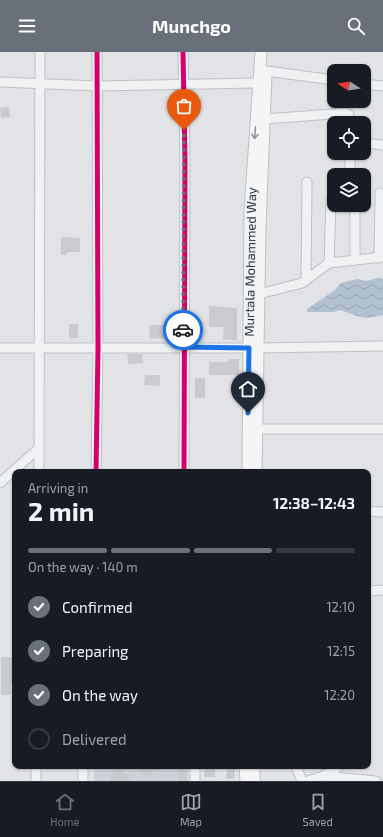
<!DOCTYPE html>
<html lang="en">
<head>
<meta charset="utf-8">
<style>
  :root { --surface:#171b24; --page:#20242c; --text:#f1f3f6; --muted:#9ea1a6; --line:#363941; --accent:#697079 }
  body { margin:0; font-family:"Exo 2",sans-serif; background:var(--page); color:var(--text); height:100vh; display:flex; flex-direction:column; font-size:15px; white-space:nowrap }
  * { box-sizing:border-box; margin:0 }
  p { font-size:13px; color:var(--muted) }
  .icon { flex:none; width:22px; height:22px; fill:none; stroke:currentColor; stroke-width:2; stroke-linecap:round; stroke-linejoin:round }
  .map { position:relative; flex:1; overflow:hidden }
  .details { position:absolute; left:12px; top:417px; width:359px; height:300px; display:flex; flex-direction:column; background:var(--surface); border-radius:8px; box-shadow:0 1px 3px #0004 }
  .details>* { flex:none }
  .needle { width:26px; rotate:282deg }
  .buttons { position:absolute; left:327px; top:12px; display:grid; gap:8px }
  .buttons a { display:grid; place-items:center; width:44px; height:44px; border-radius:8px; background:var(--surface); box-shadow:0 1px 3px #0004; font-size:20px }
  .pin { position:absolute; display:grid; place-items:center; width:34px; height:34px; color:#fff; margin:-41px -17px; border-radius:50% 50% 50% 0; rotate:-45deg; box-shadow:0 0 4px #0007 }
  .pin .icon { rotate:45deg }
  .courier { position:absolute; display:grid; place-items:center; width:40px; height:40px; margin:-20px; border:3px solid #1a73e8; border-radius:50%; background:#fff; color:#222; box-shadow:0 1px 5px #0007 }
  .headline em { font-style:normal; font-weight:700 }
  .headline div { display:flex; flex-direction:column-reverse }
  .headline { display:flex; align-items:center; justify-content:space-between; height:68px; padding:0 16px }
  h1 { font-size:26px; font-weight:700; line-height:30px }
  .bar { display:grid; grid-template-columns:repeat(4,1fr); gap:6px 4px; align-content:center; height:48px; padding:0 16px }
  .bar i { height:5px; border-radius:3px; background:var(--line) }
  .bar .current { background:var(--accent) }
  .bar p { grid-column:span 4 }
  ol { padding:0 16px; list-style:none }
  li { display:flex; align-items:center; gap:12px; height:44px }
  li p { margin-inline-start:auto }
  li .icon { padding:4px; border-radius:50%; background:var(--accent); color:#fff; stroke-width:4 }
  li:last-child { color:var(--muted) }
  li i { width:22px; height:22px; border:2px solid var(--line); border-radius:50% }
  header { display:flex; justify-content:space-between; align-items:center; height:52px; padding:0 16px; background:var(--accent); color:#fff; font-size:18px; font-weight:700 }
  .tab-bar { display:flex; justify-content:space-around; align-items:center; height:56px; border-top:1px solid var(--line); background:var(--surface); font-size:11px; color:var(--muted) }
  .tab-bar a { display:grid; justify-items:center; gap:2px }
  .tab-bar .current { color:var(--accent) }
  .map>svg:first-child { display:block }
  .built { fill:#cfd3d9 }
  .water { fill:url(#water-waves) }
  .building { fill:#c9cbce }
  .lines { fill:none; stroke-linecap:round; stroke-linejoin:round }
  .minor-casing { stroke:#bfc1c4; stroke-width:11 }
  .major-casing { stroke:#bec0c3; stroke-width:13 }
  .minor { stroke:#f0f1f3; stroke-width:9 }
  .major { stroke:#f5f5f6; stroke-width:11 }
  .cycleway-casing { stroke:#eef2f5; stroke-width:8 }
  .cycleway { stroke:#d6006c; stroke-width:5 }
  .oneway { stroke:#8f949a }
  .done { stroke:#697079; stroke-width:4; stroke-dasharray:0 7.2 }
  .route { stroke:#1a73e8; stroke-width:5 }
  .labels { text-anchor:middle; stroke-width:3; stroke-linejoin:round; paint-order:stroke }
  .street-label { font-size:13px; fill:#29323e; stroke:#eef2f5 }
</style>
</head>
<body>
<header><svg class="icon" aria-label="menu" viewBox="0 0 24 24"><path d="M4 6h16M4 12h16M4 18h16"/></svg>Munchgo<svg class="icon" aria-label="search" viewBox="0 0 24 24"><circle cx="10" cy="10" r="6"/><path d="M15 15l6 6"/></svg></header>
<div class="map">
<svg width="383" height="729" viewBox="0 0 383 729">
  <defs>
    <pattern id="water-waves" width="16" height="10" patternUnits="userSpaceOnUse"><rect width="16" height="10" fill="#b1c1d0"/><path d="M0 5q4-4 8 0t8 0" fill="none" stroke="#98a6b4"/></pattern>
  </defs>
  <rect width="100%" height="100%" fill="#e1e3e6"/>
  <path class="built" d="M94,714H189L188,729H94Z"/>
  <path class="water" d="M377,226L383,227V263C362,268 360,265 341,258L333,260H307V257L335,238L341,231L357,227L367,229Z"/>
  <path class="building" d="M9,55L10,65L1,66L0,56Z
    M61,185L80,186V200H67V203H61Z
    M209,254L237,256V288L223,287L224,275H209Z
    M175,270V287L149,286L150,273H164V271Z
    M69,272H78V286H69Z
    M127,302H142L143,311L128,312Z
    M228,307H239V323H209V310H228Z
    M145,323H160V334L144,333Z
    M195,326H205V346H195Z
    M1,605H15V631H11V643H1Z
    M137,714H154L151,723H144Z
    M178,714H187L186,729H177Z
    M205,714H215V725H204Z
    M227,714H235L234,727H226Z
    M115,716L122,717L132,729H109Z"/>
  <g class="lines">
    <g class="minor-casing">
      <path id="minor" d="M183,0L185,108L184,420
        M266,19L334,28
        M0,30L98,34L258,31
        M364,32L383,34
        M264,67L346,61L349,63V71
        M364,91L383,93
        M350,101V123
        M355,153V208
        M379,206L380,141
        M329,211L331,148
        M306,228L307,130
        M259,242L302,231L329,211L383,205
        M0,296H249
        M258,296L383,294
        M256,377H383
        M39,420L40,0
        M96,420L98,297L97,0
        M0,431L39,396
        M368,459L383,460
        M368,539L383,538
        M36,714V729
        M296,714L302,729
        M324,723L332,720L339,714
        M83,729V714
        M195,729V714
        M308,729L323,724L376,729"/>
    </g>
    <g class="major-casing">
      <path id="major" d="M248,420L250,159L261,0
        M256,420L260,175L266,23
        M245,714L246,729
        M254,729V714"/>
    </g>
    <use href="#minor" class="minor"/>
    <use href="#major" class="major"/>
    <g class="cycleway-casing">
      <path id="cycleway" d="M183,0L185,108L184,420
        M96,420L98,297L97,0"/>
    </g>
    <use href="#cycleway" class="cycleway"/>
  </g>
  <defs><path id="oneway-shaft" d="M-6 0H5M1.5-3L5.5 0L1.5 3" fill="none" stroke-width="1.6" stroke-linecap="round" stroke-linejoin="round"/></defs>
  <use class="oneway" href="#oneway-shaft" transform="translate(255 81) rotate(94)"/>
  <g class="lines">
    <path class="done" d="M183,278L184,78"/>
    <path class="route" d="M183,278V295L249,296L248,361"/>
  </g>
  <g class="labels">
    <g class="street-label">
      <text transform="translate(250 210) rotate(-89)" y="5">Murtala Mohammed Way</text>
    </g>
  </g>
</svg>
<div class="buttons">
<a><svg class="needle" viewBox="-14 -14 28 28"><path d="M0-13l5 13h-10z" fill="#e53935"/><path d="M0 13l5-13h-10z" fill="#9ea1a6"/></svg></a>
<a><svg class="icon" aria-label="locate" viewBox="0 0 24 24"><circle cx="12" cy="12" r="6"/><path d="M12 2v4M12 18v4M2 12h4M18 12h4"/></svg></a>
<a><svg class="icon" aria-label="layers" viewBox="0 0 24 24"><path d="M12 4l9 5-9 5-9-5zM3 14l9 5 9-5"/></svg></a>
</div>
<div class="pin" style="left:184px;top:78px;background:#ea580c"><svg class="icon" aria-label="bag" viewBox="0 0 24 24"><path d="M5 8h14l-1 12H6zM9 8a3 3 0 0 1 6 0"/></svg></div>
<div class="pin" style="left:248px;top:361px;background:#1f2937"><svg class="icon" aria-label="home" viewBox="0 0 24 24"><path d="M3 11l9-7 9 7M6 9v11h12V9"/></svg></div>
<div class="courier" style="left:183px;top:278px"><svg class="icon" aria-label="car" viewBox="0 0 24 24"><path d="M5 17H2v-5l4-1 3-4h7l3 4 3 1v5h-3M9 17h6M6 11h13"/><circle cx="7" cy="17" r="2"/><circle cx="17" cy="17" r="2"/></svg></div>
<section class="details">
<div class="headline"><div><h1>2 min</h1><p>Arriving in</p></div><em>12:38–12:43</em></div>
<div class="bar"><i class="current"></i><i class="current"></i><i class="current"></i><i></i><p>On the way · 140 m</p></div>
<ol>
<li><svg class="icon" aria-label="check" viewBox="0 0 24 24"><path d="M5 12l5 5 9-10"/></svg>Confirmed<p>12:10</p></li>
<li><svg class="icon" aria-label="check" viewBox="0 0 24 24"><path d="M5 12l5 5 9-10"/></svg>Preparing<p>12:15</p></li>
<li><svg class="icon" aria-label="check" viewBox="0 0 24 24"><path d="M5 12l5 5 9-10"/></svg>On the way<p>12:20</p></li>
<li><i></i>Delivered</li>
</ol>
</section>
</div>
<nav class="tab-bar">
<a class="current"><svg class="icon" aria-label="home" viewBox="0 0 24 24"><path d="M3 11l9-7 9 7M6 9v11h12V9"/></svg>Home</a>
<a><svg class="icon" aria-label="map" viewBox="0 0 24 24"><path d="M3 6l6-2 6 2 6-2v14l-6 2-6-2-6 2zM9 4v14M15 6v14"/></svg>Map</a>
<a><svg class="icon" aria-label="saved" viewBox="0 0 24 24"><path d="M7 4h10v16l-5-4-5 4z"/></svg>Saved</a>
</nav>
</body>
</html>
